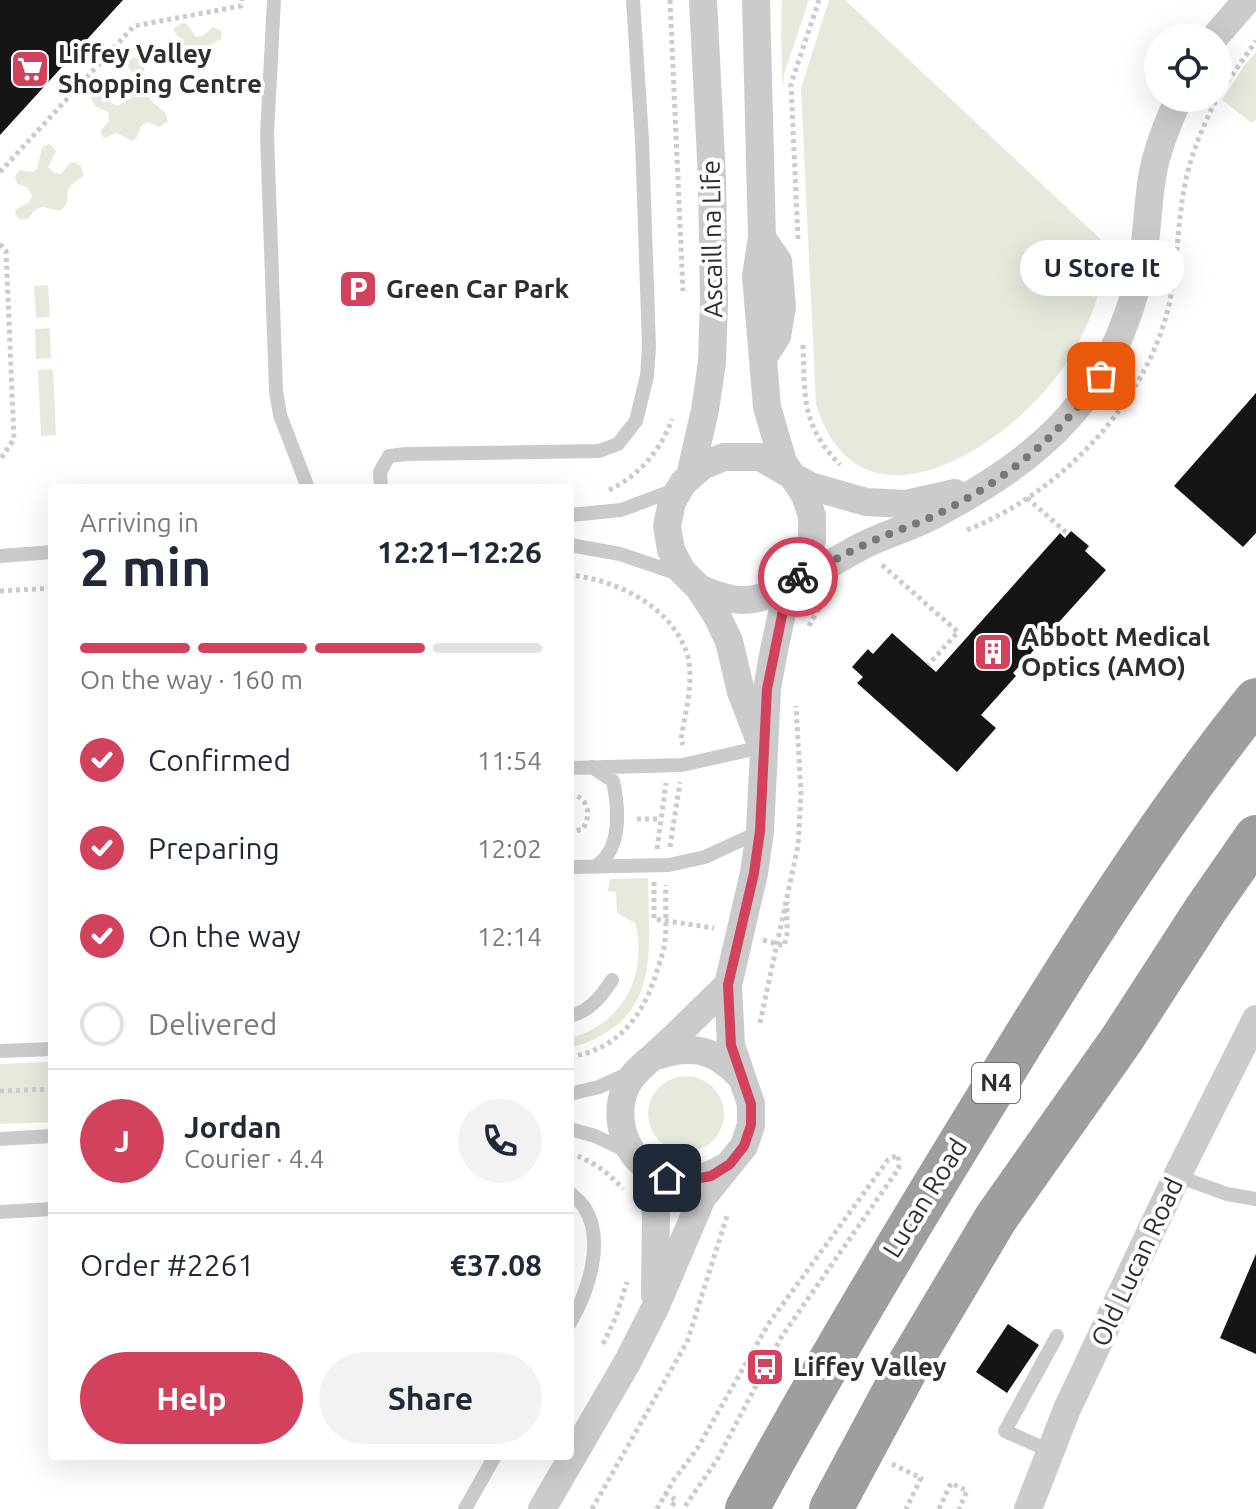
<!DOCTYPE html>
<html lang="en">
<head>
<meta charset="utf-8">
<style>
  :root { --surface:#fff; --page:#f2f2f3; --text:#1f2937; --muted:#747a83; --line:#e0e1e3; --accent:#d3425c }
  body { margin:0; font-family:Ubuntu,sans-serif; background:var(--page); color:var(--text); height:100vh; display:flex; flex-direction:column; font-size:30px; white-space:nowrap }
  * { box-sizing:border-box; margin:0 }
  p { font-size:26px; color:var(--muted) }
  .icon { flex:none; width:44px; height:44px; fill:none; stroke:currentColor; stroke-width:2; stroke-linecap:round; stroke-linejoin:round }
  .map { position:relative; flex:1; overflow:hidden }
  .sheet { position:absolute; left:48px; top:484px; width:526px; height:976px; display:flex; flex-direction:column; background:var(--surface); border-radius:8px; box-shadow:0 8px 32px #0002 }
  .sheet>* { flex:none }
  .buttons { position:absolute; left:1144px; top:24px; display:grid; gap:16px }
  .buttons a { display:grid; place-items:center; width:88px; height:88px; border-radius:50%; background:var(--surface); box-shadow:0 8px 32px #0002; font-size:40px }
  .pin { position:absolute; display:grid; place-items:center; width:68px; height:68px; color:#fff; margin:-34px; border-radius:16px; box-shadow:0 4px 12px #0006 }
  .courier { position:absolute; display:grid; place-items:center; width:80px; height:80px; margin:-40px; border:6px solid #d3425c; border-radius:50%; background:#fff; color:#222; box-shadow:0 2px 10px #0007 }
  .bubble { position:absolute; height:56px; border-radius:28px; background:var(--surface); box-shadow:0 8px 32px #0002; font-size:26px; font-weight:600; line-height:56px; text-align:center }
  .overview em { font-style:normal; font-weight:600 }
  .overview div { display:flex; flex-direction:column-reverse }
  .overview { display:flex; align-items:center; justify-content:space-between; height:136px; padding:0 32px }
  h1 { font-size:52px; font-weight:600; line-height:60px }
  .bar { display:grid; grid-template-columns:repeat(4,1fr); gap:12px 8px; align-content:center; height:96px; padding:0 32px }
  .bar i { height:10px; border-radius:6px; background:var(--line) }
  .bar .active { background:var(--accent) }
  .bar p { grid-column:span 4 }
  .line { display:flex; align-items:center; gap:20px; padding:0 32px; border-top:2px solid var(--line) }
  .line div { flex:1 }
  .round { display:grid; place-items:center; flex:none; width:84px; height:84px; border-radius:42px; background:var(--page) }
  ol { padding:0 32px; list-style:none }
  li { display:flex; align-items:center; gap:24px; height:88px }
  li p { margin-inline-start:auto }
  li .icon { padding:8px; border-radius:50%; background:var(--accent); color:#fff; stroke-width:4 }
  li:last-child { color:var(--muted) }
  li i { width:44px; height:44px; border:4px solid var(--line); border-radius:50% }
  .action { display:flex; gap:16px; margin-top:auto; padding:16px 32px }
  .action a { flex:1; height:92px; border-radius:48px; background:var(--accent); color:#fff; font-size:32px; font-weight:600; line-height:92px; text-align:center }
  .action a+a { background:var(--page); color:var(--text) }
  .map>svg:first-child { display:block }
  .green { fill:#e5eadd }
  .building { fill:#151515 }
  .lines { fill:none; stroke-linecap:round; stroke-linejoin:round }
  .path { stroke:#cbcbcb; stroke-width:5; stroke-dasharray:4 4; stroke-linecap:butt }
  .service { stroke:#cbcbcb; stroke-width:14 }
  .minor { stroke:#cbcbcb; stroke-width:28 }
  .trunk { stroke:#9e9e9e; stroke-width:44 }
  .done { stroke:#777; stroke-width:8; stroke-dasharray:0 14.4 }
  .route { stroke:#d3425c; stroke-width:10 }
  .labels { text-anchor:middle; stroke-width:8; stroke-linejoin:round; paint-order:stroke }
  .shield { fill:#fff; stroke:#6d6d6d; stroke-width:2 }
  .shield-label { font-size:24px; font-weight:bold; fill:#2e2e2e }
  .poi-label { font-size:26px; font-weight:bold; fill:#2e2e2e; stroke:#fff; text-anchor:start }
  .street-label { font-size:26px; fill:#2e2e2e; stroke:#fff }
</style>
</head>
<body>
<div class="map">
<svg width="1256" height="1509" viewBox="0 0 1256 1509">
  <rect width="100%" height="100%" fill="#fff"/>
  <path class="green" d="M782,0H809L784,74L783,92L781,38Z
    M829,0H845L1108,246C1103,294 1084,342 1054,380C996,454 857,539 816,404L801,88Z
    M182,23L187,24L196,37L203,36L213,27L222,31L221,39L209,45L213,54L212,60L206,62L198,52L186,53L178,59L172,56V49L181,40L174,31V28Z
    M1256,52V119L1252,123L1222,100L1244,66Z
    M133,58H142L145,62L144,73L149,79H161L163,86L151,95L150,100L165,112L168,121L159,127L147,122L141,126L137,137L132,141L117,133L104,138L100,132L109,121L108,112L95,106L91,99L92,93L98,89L106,93L113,104L118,106L132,97L138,86C139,75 128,72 127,62Z
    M50,144L56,151L48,167L54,173L61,174L70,163L75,162L81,166L84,176C55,192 77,198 60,211C41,208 42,201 28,219L20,220L15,214L16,209L30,202L32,195L27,187L17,184L15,176L20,170L33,172L37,169L42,147Z
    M48,285L50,317L36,318L34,286Z
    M50,328L51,358L36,359L35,329Z
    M53,369L56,435L41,436L38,370Z
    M648,878C649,955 662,1022 570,1048V1038C622,1025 649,974 635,923L617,913L616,892L608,891L610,879Z
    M52,1062V1122L0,1124V1064Z
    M648 1114a38 38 0 1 1 76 0a38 38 0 1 1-76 0Z"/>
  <path class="building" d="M0,0H123L0,135Z
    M1256,393V533L1243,547L1174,486Z
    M1071,531L1089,546L1085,551L1106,570L1013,673L1016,676L981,715L996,728L957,772L857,683L863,677L852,667L868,649L873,654L892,633L936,672L1060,533L1065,538Z
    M1256,1254V1354L1220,1338Z
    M1008,1324L1039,1345L1007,1393L976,1372Z"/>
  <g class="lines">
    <path class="path" d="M670,0L683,291
      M1218,95L1256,41
      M0,172L134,26L241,6L242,0
      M798,239L791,84L819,0
      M0,244L6,251L14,439L0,460
      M803,345C805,398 801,424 840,465
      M609,490C639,476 661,450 672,419
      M1027,498L1068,534
      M967,530C1059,494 1146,404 1169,305C1178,265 1177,224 1185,184C1191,154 1203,126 1217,98
      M571,565L570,575C617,580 674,607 688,657C694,683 685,713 681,739L683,745
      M882,565L958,632L928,665
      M0,591L52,588
      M809,626L819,608L830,595
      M570,793C588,798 592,813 583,829L570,832
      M637,819H661
      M670,847L680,782
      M657,849L666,783
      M654,882V919L714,928
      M763,940L784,946L787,935V902
      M760,1023L798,846L801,794L796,706
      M570,1057C619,1049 643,1016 657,971C660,961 664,951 665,941C667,923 665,903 666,885
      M0,1091L52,1089
      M570,1153C592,1161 607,1171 623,1189
      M603,1344L616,1317L627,1282
      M892,1464L921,1478L906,1509
      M665,1493L676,1500L670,1509
      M592,1509L687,1342L727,1216
      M657,1509L673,1481L697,1449L769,1323L888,1160L898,1155L899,1168L782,1336L717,1460L683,1509
      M939,1509L951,1483L967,1491L959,1509"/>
    <path class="service" d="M274,0L267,135L276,391L280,415L308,488
      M381,488L380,472L389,456L406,454L599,451L618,444L636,421L647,376L649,347L642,140L633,0
      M570,515L621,510L677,489
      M570,545L620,554L682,575
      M0,556L52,552
      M592,767L613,781C619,809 622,849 596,866
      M570,768L682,765L762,747
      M570,867L669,865L705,857L759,832
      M570,1016C590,1011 601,997 612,980
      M0,1051L52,1049
      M570,1094L599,1087L630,1073
      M570,1129L595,1136L627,1151
      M0,1139L52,1136
      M1177,1176L1227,1194L1256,1199
      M570,1193C574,1197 581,1202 584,1207C606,1240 588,1292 570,1323
      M0,1212L52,1209
      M1050,1451L1005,1431L1057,1336
      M465,1509L495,1456"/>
    <path class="minor" d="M1214,38L1247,0
      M762,238L778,261L782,307L777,336L763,358
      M690,476L705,410L712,362L714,302L712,179L703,0
      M699,588C722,598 745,606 769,594C776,591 782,585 789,581C801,574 815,571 828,565C839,559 849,553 860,547C883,535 909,528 932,516C1044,457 1113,396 1141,268C1148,236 1147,203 1153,172C1158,146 1168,122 1179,98
      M759,739L741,692L729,641L716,614L699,588L682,571L671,550L667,526L672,502L683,483L702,466L724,457H760L810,486L866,502L906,504L955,493
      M656,1056C692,1044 715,1049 741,1077
      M725,1167C703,1181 680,1184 656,1173C643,1166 633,1156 627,1143C619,1126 618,1106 625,1089C633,1070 652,1059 666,1045C687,1025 707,1005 728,985
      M647,1168L656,1212L655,1295
      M542,1509L627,1363L655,1308L702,1198L744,1146L751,1125V1104L731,1045L728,985L754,873L760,831L767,689L774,650L789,581L804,562L812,540V516L805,495L783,462L767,407L756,276L762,238L756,0
      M1028,1509L1067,1409L1177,1176L1256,1019"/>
    <path class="trunk" d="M747,1509C826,1363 911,1222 998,1081C1078,950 1160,820 1256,700
      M831,1509L905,1371L996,1218L1122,1039L1206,909L1256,837"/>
  </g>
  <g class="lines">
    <path class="done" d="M798,577C821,568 842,555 864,545C885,535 906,528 927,519C997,487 1058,440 1101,376"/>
    <path class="route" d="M667,1178L689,1180L711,1176L730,1164L744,1146L751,1125V1104L731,1045L728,985L754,873L760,831L767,689L789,581L798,577"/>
  </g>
  <defs>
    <g id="supermarket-square" transform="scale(2)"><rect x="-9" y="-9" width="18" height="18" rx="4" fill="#d3425c" stroke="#fff"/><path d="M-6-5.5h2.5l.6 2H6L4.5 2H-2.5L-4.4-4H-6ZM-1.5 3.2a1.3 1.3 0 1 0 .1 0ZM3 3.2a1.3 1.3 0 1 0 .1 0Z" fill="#fff"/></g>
    <g id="parking-square" transform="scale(2)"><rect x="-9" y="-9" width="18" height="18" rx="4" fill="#d3425c" stroke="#fff"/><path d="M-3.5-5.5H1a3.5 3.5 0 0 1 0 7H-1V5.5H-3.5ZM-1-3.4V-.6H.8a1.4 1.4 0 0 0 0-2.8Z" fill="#fff"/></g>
    <g id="building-square" transform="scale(2)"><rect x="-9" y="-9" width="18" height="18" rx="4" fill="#d3425c" stroke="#fff"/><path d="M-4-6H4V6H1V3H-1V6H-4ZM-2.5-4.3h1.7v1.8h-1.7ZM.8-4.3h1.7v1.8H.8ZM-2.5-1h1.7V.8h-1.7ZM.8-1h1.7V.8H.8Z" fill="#fff"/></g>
    <g id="bus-square" transform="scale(2)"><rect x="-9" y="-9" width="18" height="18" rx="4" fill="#d3425c" stroke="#fff"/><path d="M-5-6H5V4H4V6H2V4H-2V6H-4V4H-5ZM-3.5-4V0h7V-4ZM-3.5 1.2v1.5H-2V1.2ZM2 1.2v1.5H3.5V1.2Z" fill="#fff"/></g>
  </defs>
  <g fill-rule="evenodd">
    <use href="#supermarket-square" x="30" y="69"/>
    <use href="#parking-square" x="358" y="289"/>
    <use href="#building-square" x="993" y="652"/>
    <use href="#bus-square" x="765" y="1367"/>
  </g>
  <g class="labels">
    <rect class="shield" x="972" y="1063" width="48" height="40" rx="6"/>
    <g class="shield-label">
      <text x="996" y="1091">N4</text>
    </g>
    <g class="poi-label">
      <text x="58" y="63">Liffey Valley<tspan x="58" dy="30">Shopping Centre</tspan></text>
      <text x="386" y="298">Green Car Park</text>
      <text x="1021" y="646">Abbott Medical<tspan x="1021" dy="30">Optics (AMO)</tspan></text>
      <text x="793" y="1376">Liffey Valley</text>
    </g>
    <g class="street-label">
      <text transform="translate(712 239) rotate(-91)" y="9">Ascaill na Life</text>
      <text transform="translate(925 1198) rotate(-58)" y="9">Lucan Road</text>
      <text transform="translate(1137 1262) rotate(-65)" y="9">Old Lucan Road</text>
    </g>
  </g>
</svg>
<div class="buttons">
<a><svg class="icon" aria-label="locate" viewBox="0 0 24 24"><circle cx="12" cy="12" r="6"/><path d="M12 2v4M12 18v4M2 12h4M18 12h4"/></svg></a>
</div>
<div class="pin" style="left:1101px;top:376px;background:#ea580c"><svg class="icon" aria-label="bag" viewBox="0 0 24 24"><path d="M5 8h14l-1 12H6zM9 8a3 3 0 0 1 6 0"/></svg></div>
<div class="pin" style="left:667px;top:1178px;background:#1f2937"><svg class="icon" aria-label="home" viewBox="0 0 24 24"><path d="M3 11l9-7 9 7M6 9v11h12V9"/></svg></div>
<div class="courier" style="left:798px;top:577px"><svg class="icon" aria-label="bike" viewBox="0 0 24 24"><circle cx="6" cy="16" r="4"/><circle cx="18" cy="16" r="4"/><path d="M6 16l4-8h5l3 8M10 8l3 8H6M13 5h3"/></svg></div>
<div class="bubble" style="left:1020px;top:240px;width:164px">U Store It</div>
<section class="sheet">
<div class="overview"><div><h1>2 min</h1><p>Arriving in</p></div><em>12:21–12:26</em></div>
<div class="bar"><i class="active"></i><i class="active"></i><i class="active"></i><i></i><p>On the way · 160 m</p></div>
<ol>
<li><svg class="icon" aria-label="check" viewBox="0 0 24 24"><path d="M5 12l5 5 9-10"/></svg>Confirmed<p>11:54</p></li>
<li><svg class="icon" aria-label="check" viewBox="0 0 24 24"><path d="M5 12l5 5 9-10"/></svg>Preparing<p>12:02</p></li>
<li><svg class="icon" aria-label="check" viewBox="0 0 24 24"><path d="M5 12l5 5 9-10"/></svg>On the way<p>12:14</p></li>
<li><i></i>Delivered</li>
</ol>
<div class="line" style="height:144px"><b class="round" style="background:var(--accent);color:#fff">J</b><div><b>Jordan</b><p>Courier · 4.4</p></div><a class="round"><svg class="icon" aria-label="phone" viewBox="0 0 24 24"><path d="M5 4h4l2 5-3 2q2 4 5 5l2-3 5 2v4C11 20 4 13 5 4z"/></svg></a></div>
<div class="line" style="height:104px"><div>Order #2261</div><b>€37.08</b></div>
<div class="action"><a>Help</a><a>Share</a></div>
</section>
</div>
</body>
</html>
